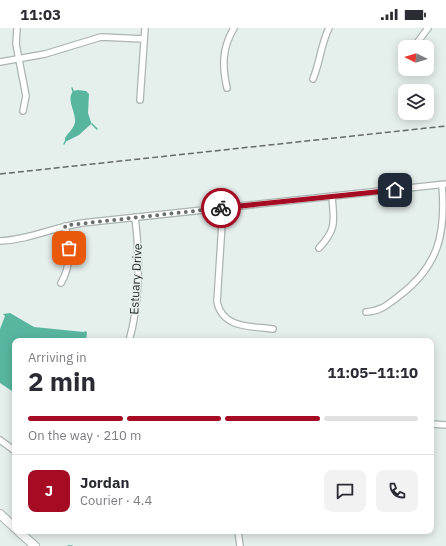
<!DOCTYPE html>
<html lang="en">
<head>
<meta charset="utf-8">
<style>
  :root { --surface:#fff; --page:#f2f2f3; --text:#2b2b33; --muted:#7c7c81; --line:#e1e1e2; --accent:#a50b22 }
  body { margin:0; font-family:"IBM Plex Sans",sans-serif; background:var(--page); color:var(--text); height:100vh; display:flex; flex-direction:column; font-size:15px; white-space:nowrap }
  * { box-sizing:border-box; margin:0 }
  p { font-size:13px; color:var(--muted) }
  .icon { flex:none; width:22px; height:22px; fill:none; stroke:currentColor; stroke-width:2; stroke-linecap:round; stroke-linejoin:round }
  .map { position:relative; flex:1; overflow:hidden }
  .side { position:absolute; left:12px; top:310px; width:422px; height:196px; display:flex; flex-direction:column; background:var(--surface); border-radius:8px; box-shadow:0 2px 10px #0003 }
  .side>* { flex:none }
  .needle { width:26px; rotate:275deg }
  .buttons { position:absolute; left:398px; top:12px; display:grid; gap:8px }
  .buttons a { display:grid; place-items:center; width:36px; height:36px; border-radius:8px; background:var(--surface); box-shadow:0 2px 10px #0003; font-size:20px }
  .pin { position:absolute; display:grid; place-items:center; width:34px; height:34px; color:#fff; margin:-17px; border-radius:8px; box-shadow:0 2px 6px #0006 }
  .courier { position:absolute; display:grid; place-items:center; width:40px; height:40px; margin:-20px; border:3px solid #a50b22; border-radius:50%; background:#fff; color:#222; box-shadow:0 1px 5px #0007 }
  .head em { font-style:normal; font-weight:700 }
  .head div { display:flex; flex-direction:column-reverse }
  .head { display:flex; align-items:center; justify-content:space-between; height:68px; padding:0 16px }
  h1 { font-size:26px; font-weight:700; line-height:30px }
  .bar { display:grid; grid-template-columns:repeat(4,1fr); gap:6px 4px; align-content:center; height:48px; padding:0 16px }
  .bar i { height:5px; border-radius:3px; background:var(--line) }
  .bar .active { background:var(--accent) }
  .bar p { grid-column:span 4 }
  .line { display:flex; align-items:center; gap:10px; padding:0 16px; border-top:1px solid var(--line) }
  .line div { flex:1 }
  .round { display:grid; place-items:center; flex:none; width:42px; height:42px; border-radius:8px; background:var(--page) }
  .status { display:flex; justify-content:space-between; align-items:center; height:28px; padding:0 20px; background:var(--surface); direction:ltr }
  .status svg { height:11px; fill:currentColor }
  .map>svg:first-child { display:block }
  .water { fill:#58b69f }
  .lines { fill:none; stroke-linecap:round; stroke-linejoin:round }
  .stream { stroke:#58b69f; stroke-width:1.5 }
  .street-casing { stroke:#abb4b1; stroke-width:8 }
  .secondary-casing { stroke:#abb4b1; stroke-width:10 }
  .street { stroke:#fff; stroke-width:5.5 }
  .secondary { stroke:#fff; stroke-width:8 }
  .rail { stroke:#646a68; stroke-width:1.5; stroke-dasharray:6 3; stroke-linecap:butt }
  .done { stroke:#6a706e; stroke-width:4; stroke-dasharray:0 7.2 }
  .route { stroke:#a50b22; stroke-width:5 }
  .labels { text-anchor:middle; stroke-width:3; stroke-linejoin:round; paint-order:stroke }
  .street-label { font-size:12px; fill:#282c2a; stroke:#e5efec }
</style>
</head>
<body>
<div class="status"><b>11:03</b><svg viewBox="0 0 49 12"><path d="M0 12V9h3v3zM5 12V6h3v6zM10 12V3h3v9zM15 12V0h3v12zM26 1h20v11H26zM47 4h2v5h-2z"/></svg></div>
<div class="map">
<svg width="446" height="518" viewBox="0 0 446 518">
  <rect width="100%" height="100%" fill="#e5efec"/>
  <path class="water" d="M78,62L86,63L89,66L88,85L92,97L91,96L79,107L67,113L65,112V110C68,104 74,101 75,94C76,83 66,73 73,63Z
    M10,285L34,299L84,304L85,303L87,304L86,313H15V365L0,355V301L5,288L3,286Z"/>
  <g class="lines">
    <path class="stream" d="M72,60L73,63
      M92,96L97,101
      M64,116L66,112
      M68,518H72"/>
    <g class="street-casing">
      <path id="street" d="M17,0L16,16L26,68L23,83
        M414,19L428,0
        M0,34L45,26L101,9L144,11
        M406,41L407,43
        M313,51C320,34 321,16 329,0
        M227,60C222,38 222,20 234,0
        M140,72L145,0
        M223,180L217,274C223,301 251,298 273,301
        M0,213C29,212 54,199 82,195L446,156
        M319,220C337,201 334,193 332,169
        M61,255C72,237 70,217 65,198
        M366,284C381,283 387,277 399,268C439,238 446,205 442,157
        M129,313C140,275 140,228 135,189
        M431,396L446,397
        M0,412L15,423
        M238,503L240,518"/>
    </g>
    <g class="secondary-casing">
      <path id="secondary" d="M0,486L15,500
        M18,503L35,518"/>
    </g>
    <use href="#street" class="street"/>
    <use href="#secondary" class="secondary"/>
    <path class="rail" d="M0,146L446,98"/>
  </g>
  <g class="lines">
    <path class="done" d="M69,220L65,198L69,197L221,180"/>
    <path class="route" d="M221,180L395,162"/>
  </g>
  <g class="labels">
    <g class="street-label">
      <text transform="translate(136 251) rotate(-87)" y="4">Estuary Drive</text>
    </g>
  </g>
</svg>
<div class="buttons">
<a><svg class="needle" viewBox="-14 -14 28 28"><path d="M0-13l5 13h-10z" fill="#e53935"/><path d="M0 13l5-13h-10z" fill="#7c7c81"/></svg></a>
<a><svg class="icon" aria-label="layers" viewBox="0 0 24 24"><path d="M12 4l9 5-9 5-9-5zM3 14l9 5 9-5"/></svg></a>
</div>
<div class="pin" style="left:69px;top:220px;background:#ea580c"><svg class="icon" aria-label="bag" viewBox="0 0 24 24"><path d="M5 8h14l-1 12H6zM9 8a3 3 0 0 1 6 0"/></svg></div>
<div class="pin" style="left:395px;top:162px;background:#1f2937"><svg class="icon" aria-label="home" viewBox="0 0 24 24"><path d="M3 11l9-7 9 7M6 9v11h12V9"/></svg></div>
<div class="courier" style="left:221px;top:180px"><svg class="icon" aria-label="bike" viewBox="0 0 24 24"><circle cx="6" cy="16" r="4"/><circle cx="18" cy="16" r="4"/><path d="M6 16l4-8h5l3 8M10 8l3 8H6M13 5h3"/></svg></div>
<section class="side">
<div class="head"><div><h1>2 min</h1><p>Arriving in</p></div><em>11:05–11:10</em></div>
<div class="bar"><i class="active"></i><i class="active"></i><i class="active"></i><i></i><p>On the way · 210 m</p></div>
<div class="line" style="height:72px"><b class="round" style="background:var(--accent);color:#fff">J</b><div><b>Jordan</b><p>Courier · 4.4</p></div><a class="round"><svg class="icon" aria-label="chat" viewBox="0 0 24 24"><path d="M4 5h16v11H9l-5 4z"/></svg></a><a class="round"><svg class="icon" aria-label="phone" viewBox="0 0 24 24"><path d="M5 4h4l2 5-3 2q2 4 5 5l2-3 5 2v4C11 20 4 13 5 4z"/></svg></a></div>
</section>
</div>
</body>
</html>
